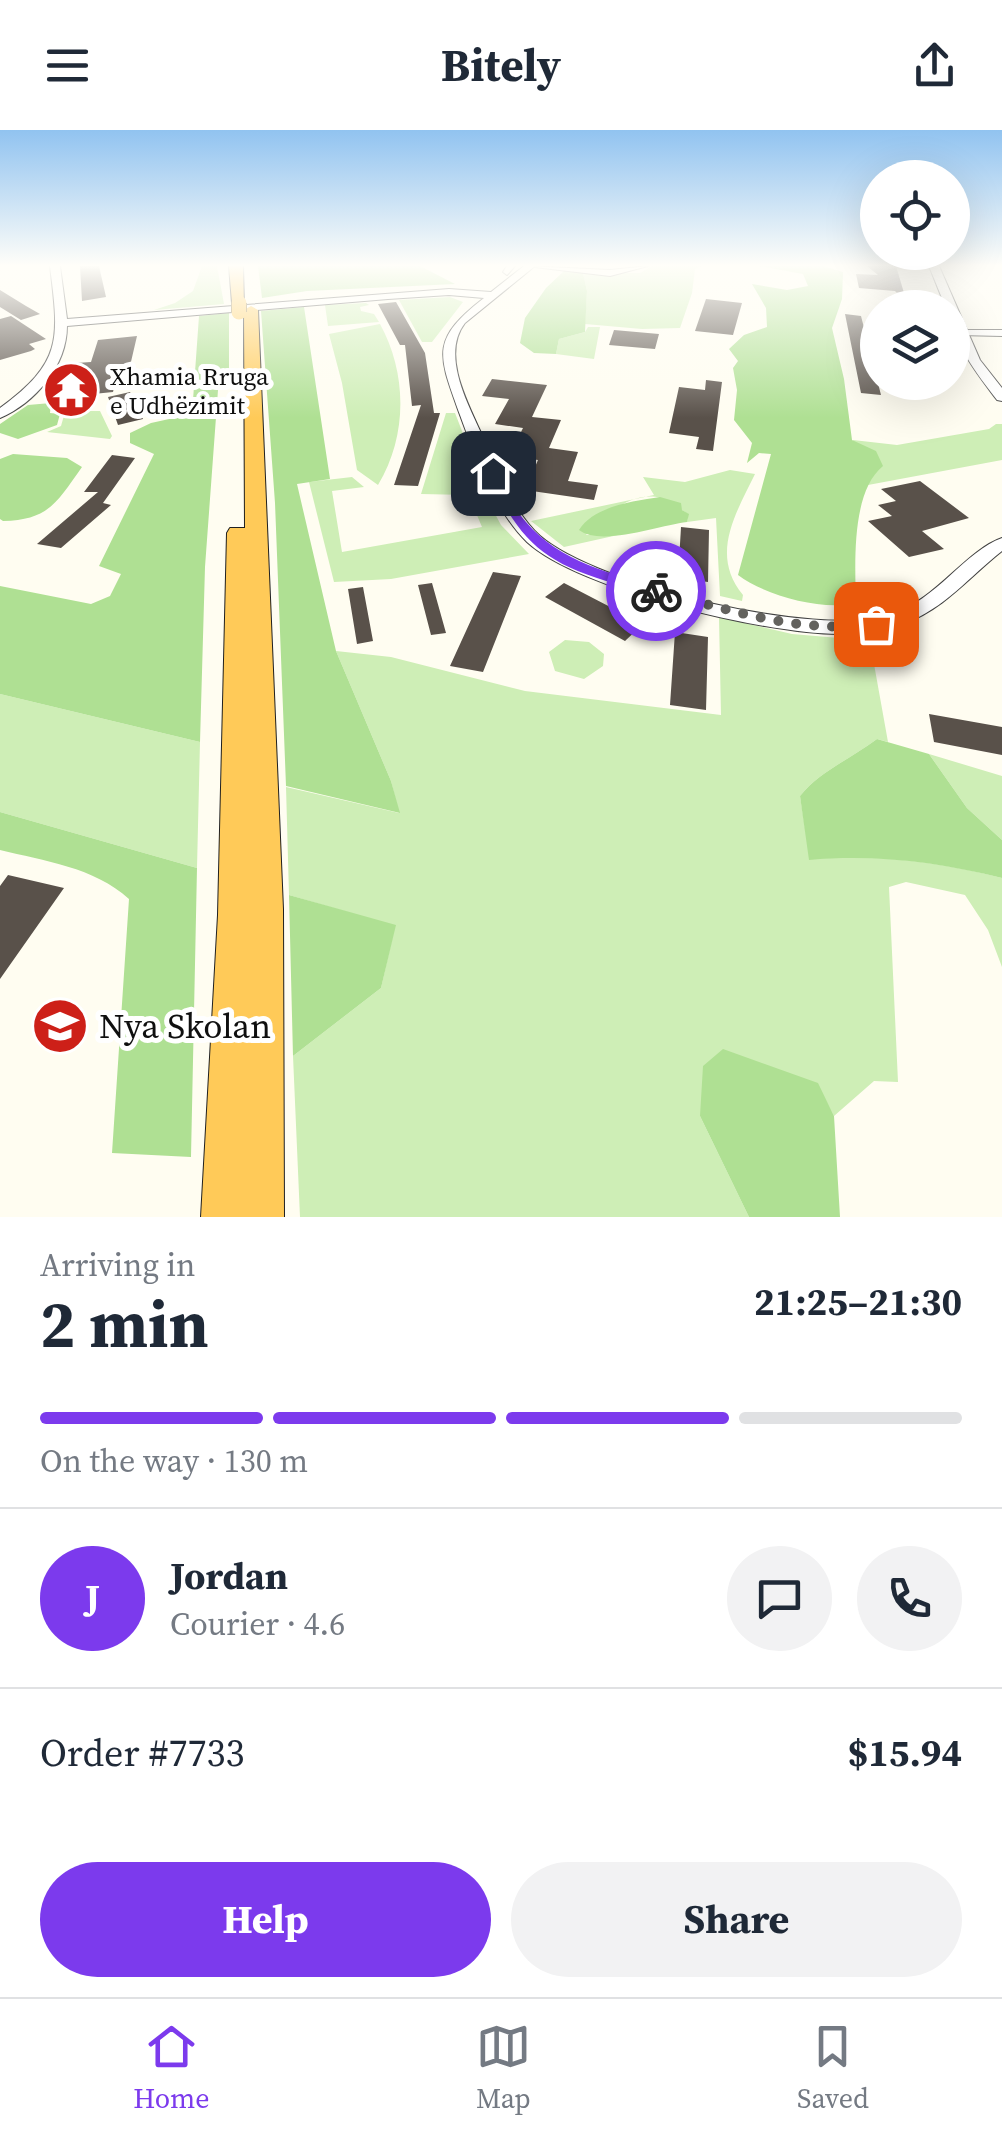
<!DOCTYPE html>
<html lang="en">
<head>
<meta charset="utf-8">
<style>
  :root { --surface:#fff; --page:#f2f2f3; --text:#1f2937; --muted:#747a83; --line:#e0e1e3; --accent:#7c3aed }
  body { margin:0; font-family:"Source Serif 4",serif; background:var(--page); color:var(--text); height:100vh; display:flex; flex-direction:column; font-size:38px; white-space:nowrap }
  * { box-sizing:border-box; margin:0 }
  p { font-size:32px; color:var(--muted) }
  .icon { flex:none; width:55px; height:55px; fill:none; stroke:currentColor; stroke-width:2; stroke-linecap:round; stroke-linejoin:round }
  .map { position:relative; height:1087px; overflow:hidden }
  .side { display:flex; flex-direction:column; background:var(--surface); flex:1 }
  .side>* { flex:none }
  .buttons { position:absolute; left:860px; top:30px; display:grid; gap:20px }
  .buttons a { display:grid; place-items:center; width:110px; height:110px; border-radius:50%; background:var(--surface); box-shadow:0 10px 40px #0002; font-size:50px }
  .pin { position:absolute; display:grid; place-items:center; width:85px; height:85px; color:#fff; margin:-42px; border-radius:20px; box-shadow:0 5px 15px #0006 }
  .courier { position:absolute; display:grid; place-items:center; width:100px; height:100px; margin:-50px; border:8px solid #7c3aed; border-radius:50%; background:#fff; color:#222; box-shadow:0 2px 12px #0007 }
  .summary em { font-style:normal; font-weight:700 }
  .summary div { display:flex; flex-direction:column-reverse }
  .summary { display:flex; align-items:center; justify-content:space-between; height:170px; padding:0 40px }
  h1 { font-size:65px; font-weight:700; line-height:75px }
  .bar { display:grid; grid-template-columns:repeat(4,1fr); gap:15px 10px; align-content:center; height:120px; padding:0 40px }
  .bar i { height:12px; border-radius:8px; background:var(--line) }
  .bar .selected { background:var(--accent) }
  .bar p { grid-column:span 4 }
  .line { display:flex; align-items:center; gap:25px; padding:0 40px; border-top:2px solid var(--line) }
  .line div { flex:1 }
  .round { display:grid; place-items:center; flex:none; width:105px; height:105px; border-radius:52px; background:var(--page) }
  .primary-button { display:flex; gap:20px; margin-top:auto; padding:20px 40px }
  .primary-button a { flex:1; height:115px; border-radius:60px; background:var(--accent); color:#fff; font-size:40px; font-weight:700; line-height:115px; text-align:center }
  .primary-button a+a { background:var(--page); color:var(--text) }
  header { display:flex; justify-content:space-between; align-items:center; height:130px; padding:0 40px; background:var(--surface); font-size:45px; font-weight:700 }
  .dock { display:flex; justify-content:space-around; align-items:center; height:140px; border-top:2px solid var(--line); background:var(--surface); font-size:28px; color:var(--muted) }
  .dock a { display:grid; justify-items:center; gap:5px }
  .dock .selected { color:var(--accent) }
  .map>svg:first-child { display:block }
  .green { fill:#ceeeb6 }
  .forest { fill:#afe093 }
  .building { fill:#59514a }
  .lines { fill:none; stroke-linecap:round; stroke-linejoin:round }
  .minor-casing { stroke:#424242; stroke-width:2 }
  .tertiary-casing { stroke:#424242; stroke-width:2 }
  .trunk-casing { stroke:#202020; stroke-width:2 }
  .minor { fill:#fff; fill-rule:evenodd }
  .tertiary { fill:#fff; fill-rule:evenodd }
  .trunk { fill:#ffca58; fill-rule:evenodd }
  .trunk-bridge-casing { stroke:#202020; stroke-width:16; stroke-linecap:butt }
  .trunk-bridge { stroke:#ffca58; stroke-width:15 }
  .route { fill:#7c3aed }
  .done { stroke:#63625e; stroke-width:10; stroke-dasharray:0 18 }
  .labels { text-anchor:middle; stroke-width:10; stroke-linejoin:round; paint-order:stroke }
  .far-poi-label { font-size:25px; fill:#0f0f0f; stroke:#fff; text-anchor:start }
  .near-poi-label { font-size:35px; fill:#0f0f0f; stroke:#fff; text-anchor:start }
</style>
</head>
<body>
<header><svg class="icon" aria-label="menu" viewBox="0 0 24 24"><path d="M4 6h16M4 12h16M4 18h16"/></svg>Bitely<svg class="icon" aria-label="share" viewBox="0 0 24 24"><path d="M12 15V3M7 8l5-5 5 5M5 13v7h14v-7"/></svg></header>
<div class="map">
<svg width="1002" height="1087" viewBox="0 0 1002 1087">
  <rect width="100%" height="100%" fill="#fffdf1"/>
  <path class="green" d="M202,136H217L224,174L154,180L175,173L193,161Z
    M652,136H703L695,139L692,163L680,198L642,199L585,194L587,161L583,143H640Z
    M450,167L463,172L432,212H422L399,170Z
    M366,173L369,175L360,177L361,181L374,184L379,192L328,196L325,175Z
    M380,194C407,243 408,305 378,355L357,340L342,253L329,204Z
    M588,197H600L594,229L556,224L559,209L585,202Z
    M92,271L90,281H100L112,306L110,309L47,302L61,296L65,282L74,281L59,280L63,273Z
    M446,283H455L485,360L467,365L421,364Z
    M996,294H1002V330L868,355L853,310L897,315L989,299Z
    M730,340L755,344C735,385 710,425 743,465L742,471L720,466L716,388L687,392L688,384C681,380 670,370 661,368C631,360 605,386 586,405H618L564,417L531,391L654,365L643,347L685,352Z
    M352,347L364,357L332,361L342,422L482,397L471,371H488L501,395L529,424L391,449L334,452L309,352Z
    M719,487L792,504L863,510L874,534L888,612L877,609C852,628 820,641 800,666L810,729C875,724 938,731 1002,748V837L988,800L965,765L906,752L889,757L898,952L874,951L834,986L817,953L700,986L749,1087H300L293,926L381,858L395,796L289,765L286,657L399,683L391,651L336,521L391,527L525,561L721,585Z
    M565,510L589,512L604,524L603,536L584,549L555,541L549,522Z
    M0,564L200,612L197,738L0,682Z
    M929,624L1002,646V710L967,678Z"/>
  <path class="forest" d="M258,136H420L455,154L307,161L262,168Z
    M759,136H823L843,142L842,169L832,198L844,249L852,310L876,321L883,336C851,362 855,433 856,473C822,481 766,466 738,445L771,324L759,323L747,333L752,313L734,290L737,260L733,238L738,231L729,219L744,205L767,197L766,178L752,154L787,160L808,156L803,144Z
    M564,141L583,143L587,161L585,202L559,209L556,224L534,223L520,213L525,188L546,158Z
    M304,177L330,349L297,354L336,521L391,651L400,683L286,656L275,373L261,181Z
    M229,183V238L218,260L205,437L200,612L0,564V456L91,474L110,466L121,444L99,436L154,324L130,313V303L151,293L192,284L199,186Z
    M51,273L50,283L60,284L57,295L18,309L0,303V294L28,275Z
    M13,324L67,328L82,337C57,372 49,390 3,391L0,389V329Z
    M660,367L681,373L682,380L689,384L687,392C660,395 601,417 579,400C594,376 634,371 660,367Z
    M877,609L929,624L967,678L1002,710V748C938,732 875,724 809,730L800,666C820,641 852,628 877,609Z
    M0,682L197,738L191,1027L112,1023L129,769C94,737 44,731 0,720Z
    M289,765L396,795L381,858L293,926Z
    M723,919L818,953L834,986L840,1087H749L700,986L703,936Z"/>
  <path class="building" d="M80,136H99L106,167L82,171Z
    M867,136H896L907,173L895,161L859,158L856,144L878,145Z
    M0,160L26,176L40,184L21,190L0,177Z
    M706,169L742,173L733,205L695,201Z
    M396,172L425,223L434,283H440L418,356L394,355L421,275L412,276L405,215H400L378,174Z
    M845,184L861,186L881,265L861,263Z
    M11,186L46,209L29,214L35,219L31,221L0,230V189Z
    M614,200L659,204L655,219L609,215Z
    M137,206L130,236L119,237L113,262L64,267L76,233L91,232L98,210Z
    M492,249L547,255L532,287L561,290L549,318L578,322L568,351L598,355L594,370L525,360L538,330L509,326L523,298L495,294L509,269L482,266Z
    M706,250L722,252L713,321L696,319L699,307L669,303L679,257L705,260Z
    M130,262L143,289L118,295L108,267Z
    M112,325L135,328L103,373L111,375L61,418L37,414L98,362H84Z
    M920,351L969,388L922,401L944,419L909,427L868,391L892,386L878,375L896,371L881,359Z
    M681,397L709,400L708,452L678,448Z
    M493,442L521,446L483,542L450,536Z
    M432,453L446,503L431,505L418,455Z
    M564,453L643,494L625,511L545,467Z
    M363,457L373,511L357,514L348,459Z
    M675,502L708,507L706,580L670,575Z
    M929,584L1002,597V625L934,612Z
    M8,745L64,758L0,849V756Z"/>
  <g class="lines">
    <g class="minor-casing">
      <path id="minor" d="M507,136H515L507,145L503,142Z
        M526,136L610,140L648,136L610,146Z
        M962,200H1002V206L959,205L957,203Z"/>
    </g>
    <g class="tertiary-casing">
      <path id="tertiary" d="M50,136H60L67,189L449,159L491,162L524,136H535L465,193C440,225 469,276 483,307C497,339 513,382 540,406C598,456 817,508 890,485C937,470 965,421 1002,408V421C970,446 944,479 905,493C883,500 860,504 838,504C766,504 579,460 527,412C495,381 475,326 460,285C438,224 430,210 484,168L449,165L388,169L67,196C67,236 35,273 0,288V278C63,232 59,209 50,136Z
        M929,136H939L980,230L1002,258V271L997,270C976,242 952,214 952,178H946Z"/>
    </g>
    <g class="trunk-casing">
      <path id="trunk" d="M229,136H243L244,176L232,173Z
        M251,176L258,180L283,779L284,1087H201L218,785L227,403L230,398H245L244,180Z"/>
    </g>
    <use href="#minor" class="minor"/>
    <use href="#tertiary" class="tertiary"/>
    <use href="#trunk" class="trunk"/>
    <g class="trunk-bridge-casing">
      <path id="trunk-bridge" d="M239,173V182"/>
    </g>
    <use href="#trunk-bridge" class="trunk-bridge"/>
  </g>
  <linearGradient id="sky" x2="0" y2="1"><stop stop-color="#91c3f0"/><stop offset="0.47" stop-color="#fffef9"/><stop offset="1" stop-color="#fffef9" stop-opacity="0"/></linearGradient>
  <rect width="1002" height="288" fill="url(#sky)"/>
  <path class="route" d="M493,339L499,343C507,359 514,379 526,392C560,432 612,444 661,458V465C646,466 630,458 616,454C541,432 521,412 487,343Z"/>
  <g class="lines">
    <path class="done" d="M656,461C728,479 801,505 876,494"/>
  </g>
  <defs>
    <g id="temple-disc" transform="scale(2.875)"><circle r="9.5" fill="#cd2018" stroke="#fff"/><path d="M0-6L5-2H3V0L6.5 2.5H4V6H1.5V3h-3V6H-4V2.5H-6.5L-3 0V-2H-5Z" fill="#fff"/></g>
    <g id="school-disc" transform="scale(2.875)"><circle r="9.5" fill="#cd2018" stroke="#fff"/><path d="M0-5L7-2L0 1L-7-2ZM-4 1L0 2.5L4 1V4Q0 6-4 4Z" fill="#fff"/></g>
  </defs>
  <g fill-rule="evenodd">
    <use href="#temple-disc" x="71" y="260"/>
    <use href="#school-disc" x="60" y="896"/>
  </g>
  <g class="labels">
    <g class="far-poi-label">
      <text x="110" y="255">Xhamia Rruga<tspan x="110" dy="29">e Udhëzimit</tspan></text>
    </g>
    <g class="near-poi-label">
      <text x="99" y="908">Nya Skolan</text>
    </g>
  </g>
</svg>
<div class="buttons">
<a><svg class="icon" aria-label="locate" viewBox="0 0 24 24"><circle cx="12" cy="12" r="6"/><path d="M12 2v4M12 18v4M2 12h4M18 12h4"/></svg></a>
<a><svg class="icon" aria-label="layers" viewBox="0 0 24 24"><path d="M12 4l9 5-9 5-9-5zM3 14l9 5 9-5"/></svg></a>
</div>
<div class="pin" style="left:876px;top:494px;background:#ea580c"><svg class="icon" aria-label="bag" viewBox="0 0 24 24"><path d="M5 8h14l-1 12H6zM9 8a3 3 0 0 1 6 0"/></svg></div>
<div class="pin" style="left:493px;top:343px;background:#1f2937"><svg class="icon" aria-label="home" viewBox="0 0 24 24"><path d="M3 11l9-7 9 7M6 9v11h12V9"/></svg></div>
<div class="courier" style="left:656px;top:461px"><svg class="icon" aria-label="bike" viewBox="0 0 24 24"><circle cx="6" cy="16" r="4"/><circle cx="18" cy="16" r="4"/><path d="M6 16l4-8h5l3 8M10 8l3 8H6M13 5h3"/></svg></div>
</div>
<section class="side">
<div class="summary"><div><h1>2 min</h1><p>Arriving in</p></div><em>21:25–21:30</em></div>
<div class="bar"><i class="selected"></i><i class="selected"></i><i class="selected"></i><i></i><p>On the way · 130 m</p></div>
<div class="line" style="height:180px"><b class="round" style="background:var(--accent);color:#fff">J</b><div><b>Jordan</b><p>Courier · 4.6</p></div><a class="round"><svg class="icon" aria-label="chat" viewBox="0 0 24 24"><path d="M4 5h16v11H9l-5 4z"/></svg></a><a class="round"><svg class="icon" aria-label="phone" viewBox="0 0 24 24"><path d="M5 4h4l2 5-3 2q2 4 5 5l2-3 5 2v4C11 20 4 13 5 4z"/></svg></a></div>
<div class="line" style="height:130px"><div>Order #7733</div><b>$15.94</b></div>
<div class="primary-button"><a>Help</a><a>Share</a></div>
</section>
<nav class="dock">
<a class="selected"><svg class="icon" aria-label="home" viewBox="0 0 24 24"><path d="M3 11l9-7 9 7M6 9v11h12V9"/></svg>Home</a>
<a><svg class="icon" aria-label="map" viewBox="0 0 24 24"><path d="M3 6l6-2 6 2 6-2v14l-6 2-6-2-6 2zM9 4v14M15 6v14"/></svg>Map</a>
<a><svg class="icon" aria-label="saved" viewBox="0 0 24 24"><path d="M7 4h10v16l-5-4-5 4z"/></svg>Saved</a>
</nav>
</body>
</html>
